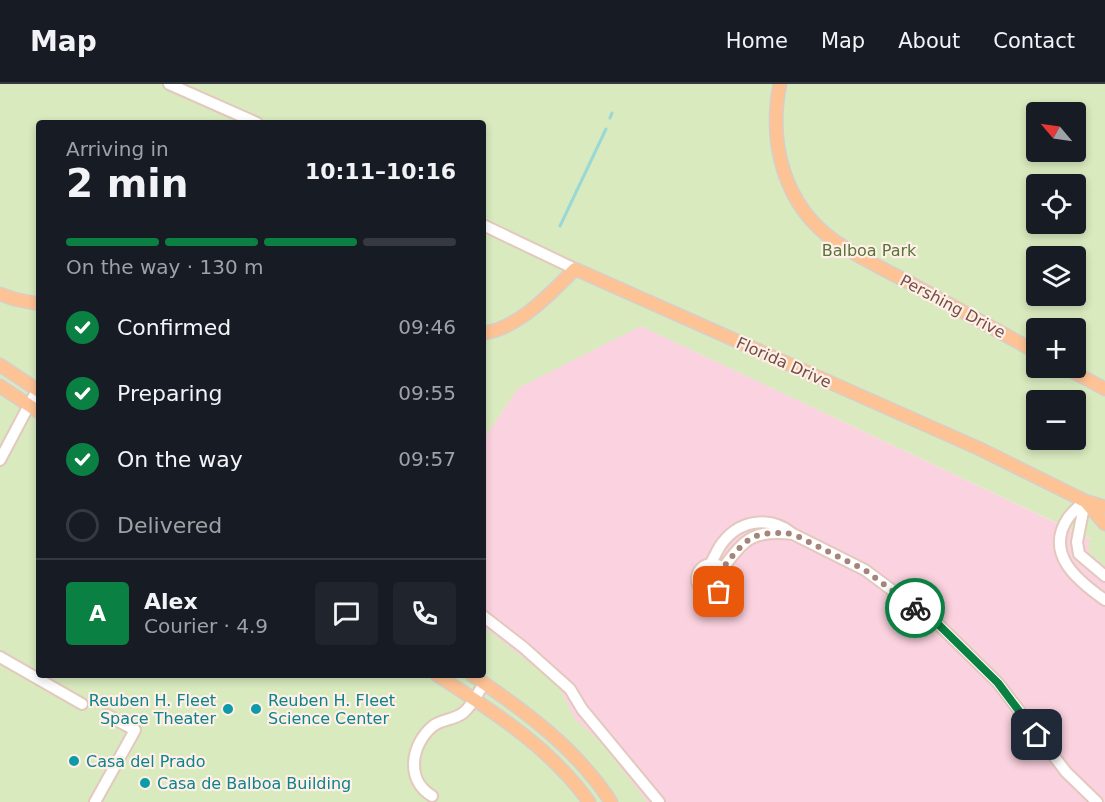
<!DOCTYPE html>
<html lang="en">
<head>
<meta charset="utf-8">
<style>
  :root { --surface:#171b24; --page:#20242c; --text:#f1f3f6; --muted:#9ea1a6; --line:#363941; --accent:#0b8043 }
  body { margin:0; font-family:"DejaVu Sans",sans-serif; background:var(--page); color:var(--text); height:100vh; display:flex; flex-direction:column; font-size:22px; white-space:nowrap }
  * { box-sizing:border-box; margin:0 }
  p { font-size:20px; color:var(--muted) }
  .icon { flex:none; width:33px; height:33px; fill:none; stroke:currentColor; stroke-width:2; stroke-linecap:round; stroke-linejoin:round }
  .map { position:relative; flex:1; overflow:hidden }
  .side { position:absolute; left:36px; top:36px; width:450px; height:558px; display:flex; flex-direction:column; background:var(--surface); border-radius:6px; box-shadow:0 3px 9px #0003 }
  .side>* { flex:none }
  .needle { width:39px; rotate:299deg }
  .fabs { position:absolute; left:1026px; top:18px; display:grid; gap:12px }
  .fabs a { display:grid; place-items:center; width:60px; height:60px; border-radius:6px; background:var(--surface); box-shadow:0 3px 9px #0003; font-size:30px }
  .pin { position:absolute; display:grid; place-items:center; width:51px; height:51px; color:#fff; margin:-26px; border-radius:12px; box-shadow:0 3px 9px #0006 }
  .courier { position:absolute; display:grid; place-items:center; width:60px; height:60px; margin:-30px; border:4px solid #0b8043; border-radius:50%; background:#fff; color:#222; box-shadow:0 2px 8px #0007 }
  .summary em { font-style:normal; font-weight:700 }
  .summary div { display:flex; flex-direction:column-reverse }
  .summary { display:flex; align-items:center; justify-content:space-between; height:102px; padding:0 30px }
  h1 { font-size:39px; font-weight:700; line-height:45px }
  .bar { display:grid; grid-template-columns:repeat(4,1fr); gap:9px 6px; align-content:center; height:72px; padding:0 30px }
  .bar i { height:8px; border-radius:4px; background:var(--line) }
  .bar .active { background:var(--accent) }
  .bar p { grid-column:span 4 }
  .line { display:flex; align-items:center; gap:15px; padding:0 30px; border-top:2px solid var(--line) }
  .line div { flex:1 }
  .round { display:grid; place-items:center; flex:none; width:63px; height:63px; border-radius:6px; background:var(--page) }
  ol { padding:0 30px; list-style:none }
  li { display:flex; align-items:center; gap:18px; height:66px }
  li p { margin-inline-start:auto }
  li .icon { padding:6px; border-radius:50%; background:var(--accent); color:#fff; stroke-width:4 }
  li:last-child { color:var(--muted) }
  li i { width:33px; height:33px; border:3px solid var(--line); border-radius:50% }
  header { display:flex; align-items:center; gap:36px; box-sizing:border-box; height:84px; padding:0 30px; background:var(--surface); border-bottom:2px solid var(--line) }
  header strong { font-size:28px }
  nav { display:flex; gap:33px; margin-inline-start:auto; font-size:21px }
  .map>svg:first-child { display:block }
  .medical { fill:#fbd2df }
  .green { fill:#d8eabe; fill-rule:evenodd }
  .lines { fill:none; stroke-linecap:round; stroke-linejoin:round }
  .stream { stroke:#9ad8d6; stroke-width:3 }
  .minor-casing { stroke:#e3c8be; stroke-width:14 }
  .major-casing { stroke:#d8cdcb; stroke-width:15 }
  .minor { stroke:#fff; stroke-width:10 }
  .major { stroke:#fdc395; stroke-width:12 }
  .done { stroke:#a3857c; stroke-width:6; stroke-dasharray:0 10.8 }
  .route { stroke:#0b8043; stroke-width:8 }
  .culture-dot { fill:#0f9aa8; stroke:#fff0e6; stroke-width:2 }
  .labels { text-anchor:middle; stroke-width:4.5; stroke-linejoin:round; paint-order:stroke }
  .park-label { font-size:16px; fill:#58743c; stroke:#fff0e6 }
  .street-label { font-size:16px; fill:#734e47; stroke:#fff0e6 }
  .culture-label { font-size:16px; fill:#0d838f; stroke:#fff0e6; text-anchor:start }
</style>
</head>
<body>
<header>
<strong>Map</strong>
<nav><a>Home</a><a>Map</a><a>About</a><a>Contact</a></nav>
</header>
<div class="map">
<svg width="1105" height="718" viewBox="0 0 1105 718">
  <rect width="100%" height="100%" fill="#fdecdf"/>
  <path class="medical" d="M641,242L1105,462V718H628L483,582V356L518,304Z"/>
  <path class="green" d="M0,0H1105V482L1090,470L1088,460L1091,455L641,242L518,304L483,356V39H39V591H483V542L558,601L575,635L603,660L647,718H0ZM1036,28H1076V68H1036ZM1036,100H1076V140H1036ZM1036,172H1076V212H1036ZM1036,244H1076V284H1036ZM1036,316H1076V356H1036Z"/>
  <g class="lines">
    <path class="stream" d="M610,34L612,29
      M560,142L606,45"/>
    <g class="minor-casing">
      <path id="minor" d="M169,0L257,39
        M483,141L575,185
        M0,376L37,306
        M1085,417C1080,422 1073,427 1068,434C1044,470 1078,497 1105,516
        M1085,417L1077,458L1079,470L1105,492
        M711,479C715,472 718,464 723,458C741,435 771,432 793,450L865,486L939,541L998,599L1066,688L1097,718
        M697 495a15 15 0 1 1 30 0a15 15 0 1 1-30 0Z
        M723,484C746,453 754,446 793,450
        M483,532L523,563L570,605L582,625L659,718
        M0,573L82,620
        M432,712C405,696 411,660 433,642C442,635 454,636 463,629C472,622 478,609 484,599
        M95,718L135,646L107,631"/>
    </g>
    <g class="major-casing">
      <path id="major" d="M780,0C768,59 784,122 836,158C860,174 887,187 912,200C954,223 995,245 1036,268
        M0,210L14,215L39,220
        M483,249C518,245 551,209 575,185L980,365L1085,417L1105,423
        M0,281L39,307
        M1066,284L1105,305
        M0,302L39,328
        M1086,418L1105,440
        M437,591C492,627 550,663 589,718
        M472,591C525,627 576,664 611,718"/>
    </g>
    <use href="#minor" class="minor"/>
    <use href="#major" class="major"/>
  </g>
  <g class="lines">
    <path class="done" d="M719,508L727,499L726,488L723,484C747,453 753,446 793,450L865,486L915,524"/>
    <path class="route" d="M915,524L939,541L998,599L1037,651"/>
  </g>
  <g class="culture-dot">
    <circle cx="228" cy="625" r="6"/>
    <circle cx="256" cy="625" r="6"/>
    <circle cx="74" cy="677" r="6"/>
    <circle cx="145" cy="699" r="6"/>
  </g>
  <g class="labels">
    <g class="park-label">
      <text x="869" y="172">Balboa Park</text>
    </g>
    <g class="street-label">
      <text transform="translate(953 222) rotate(28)" y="6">Pershing Drive</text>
      <text transform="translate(784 278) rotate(24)" y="6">Florida Drive</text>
    </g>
    <g class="culture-label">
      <text x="216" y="622" text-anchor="end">Reuben H. Fleet<tspan x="216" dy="18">Space Theater</tspan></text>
      <text x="268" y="622">Reuben H. Fleet<tspan x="268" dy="18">Science Center</tspan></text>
      <text x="86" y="683">Casa del Prado</text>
      <text x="157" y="705">Casa de Balboa Building</text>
    </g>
  </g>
</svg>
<div class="fabs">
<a><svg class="needle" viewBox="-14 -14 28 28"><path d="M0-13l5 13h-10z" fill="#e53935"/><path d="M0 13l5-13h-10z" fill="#9ea1a6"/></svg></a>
<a><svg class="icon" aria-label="locate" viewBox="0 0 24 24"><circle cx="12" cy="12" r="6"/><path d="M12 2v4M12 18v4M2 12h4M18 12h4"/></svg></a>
<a><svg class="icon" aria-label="layers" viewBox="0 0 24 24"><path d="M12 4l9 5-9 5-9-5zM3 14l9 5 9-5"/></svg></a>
<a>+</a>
<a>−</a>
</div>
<div class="pin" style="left:719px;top:508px;background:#ea580c"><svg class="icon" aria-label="bag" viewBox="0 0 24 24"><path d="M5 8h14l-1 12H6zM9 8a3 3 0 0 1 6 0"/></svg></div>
<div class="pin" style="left:1037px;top:651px;background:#1f2937"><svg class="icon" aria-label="home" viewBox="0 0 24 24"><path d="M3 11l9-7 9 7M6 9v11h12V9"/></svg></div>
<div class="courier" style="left:915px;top:524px"><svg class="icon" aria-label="bike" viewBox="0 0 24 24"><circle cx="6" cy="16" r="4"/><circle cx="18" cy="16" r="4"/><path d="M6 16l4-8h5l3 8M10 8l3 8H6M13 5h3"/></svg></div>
<section class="side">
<div class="summary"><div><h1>2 min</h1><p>Arriving in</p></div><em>10:11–10:16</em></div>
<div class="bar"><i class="active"></i><i class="active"></i><i class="active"></i><i></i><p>On the way · 130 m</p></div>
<ol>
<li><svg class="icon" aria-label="check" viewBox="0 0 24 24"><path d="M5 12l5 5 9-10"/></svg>Confirmed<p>09:46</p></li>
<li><svg class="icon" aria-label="check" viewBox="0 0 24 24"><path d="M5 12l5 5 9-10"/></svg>Preparing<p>09:55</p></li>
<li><svg class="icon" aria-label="check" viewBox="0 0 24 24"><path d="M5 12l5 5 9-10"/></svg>On the way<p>09:57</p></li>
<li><i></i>Delivered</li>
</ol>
<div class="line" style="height:108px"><b class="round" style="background:var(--accent);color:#fff">A</b><div><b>Alex</b><p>Courier · 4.9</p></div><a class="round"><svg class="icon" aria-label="chat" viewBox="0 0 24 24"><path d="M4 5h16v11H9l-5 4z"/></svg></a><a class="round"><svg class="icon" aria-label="phone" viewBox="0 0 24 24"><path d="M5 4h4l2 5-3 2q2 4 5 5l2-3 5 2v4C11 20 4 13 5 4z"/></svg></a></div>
</section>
</div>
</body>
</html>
